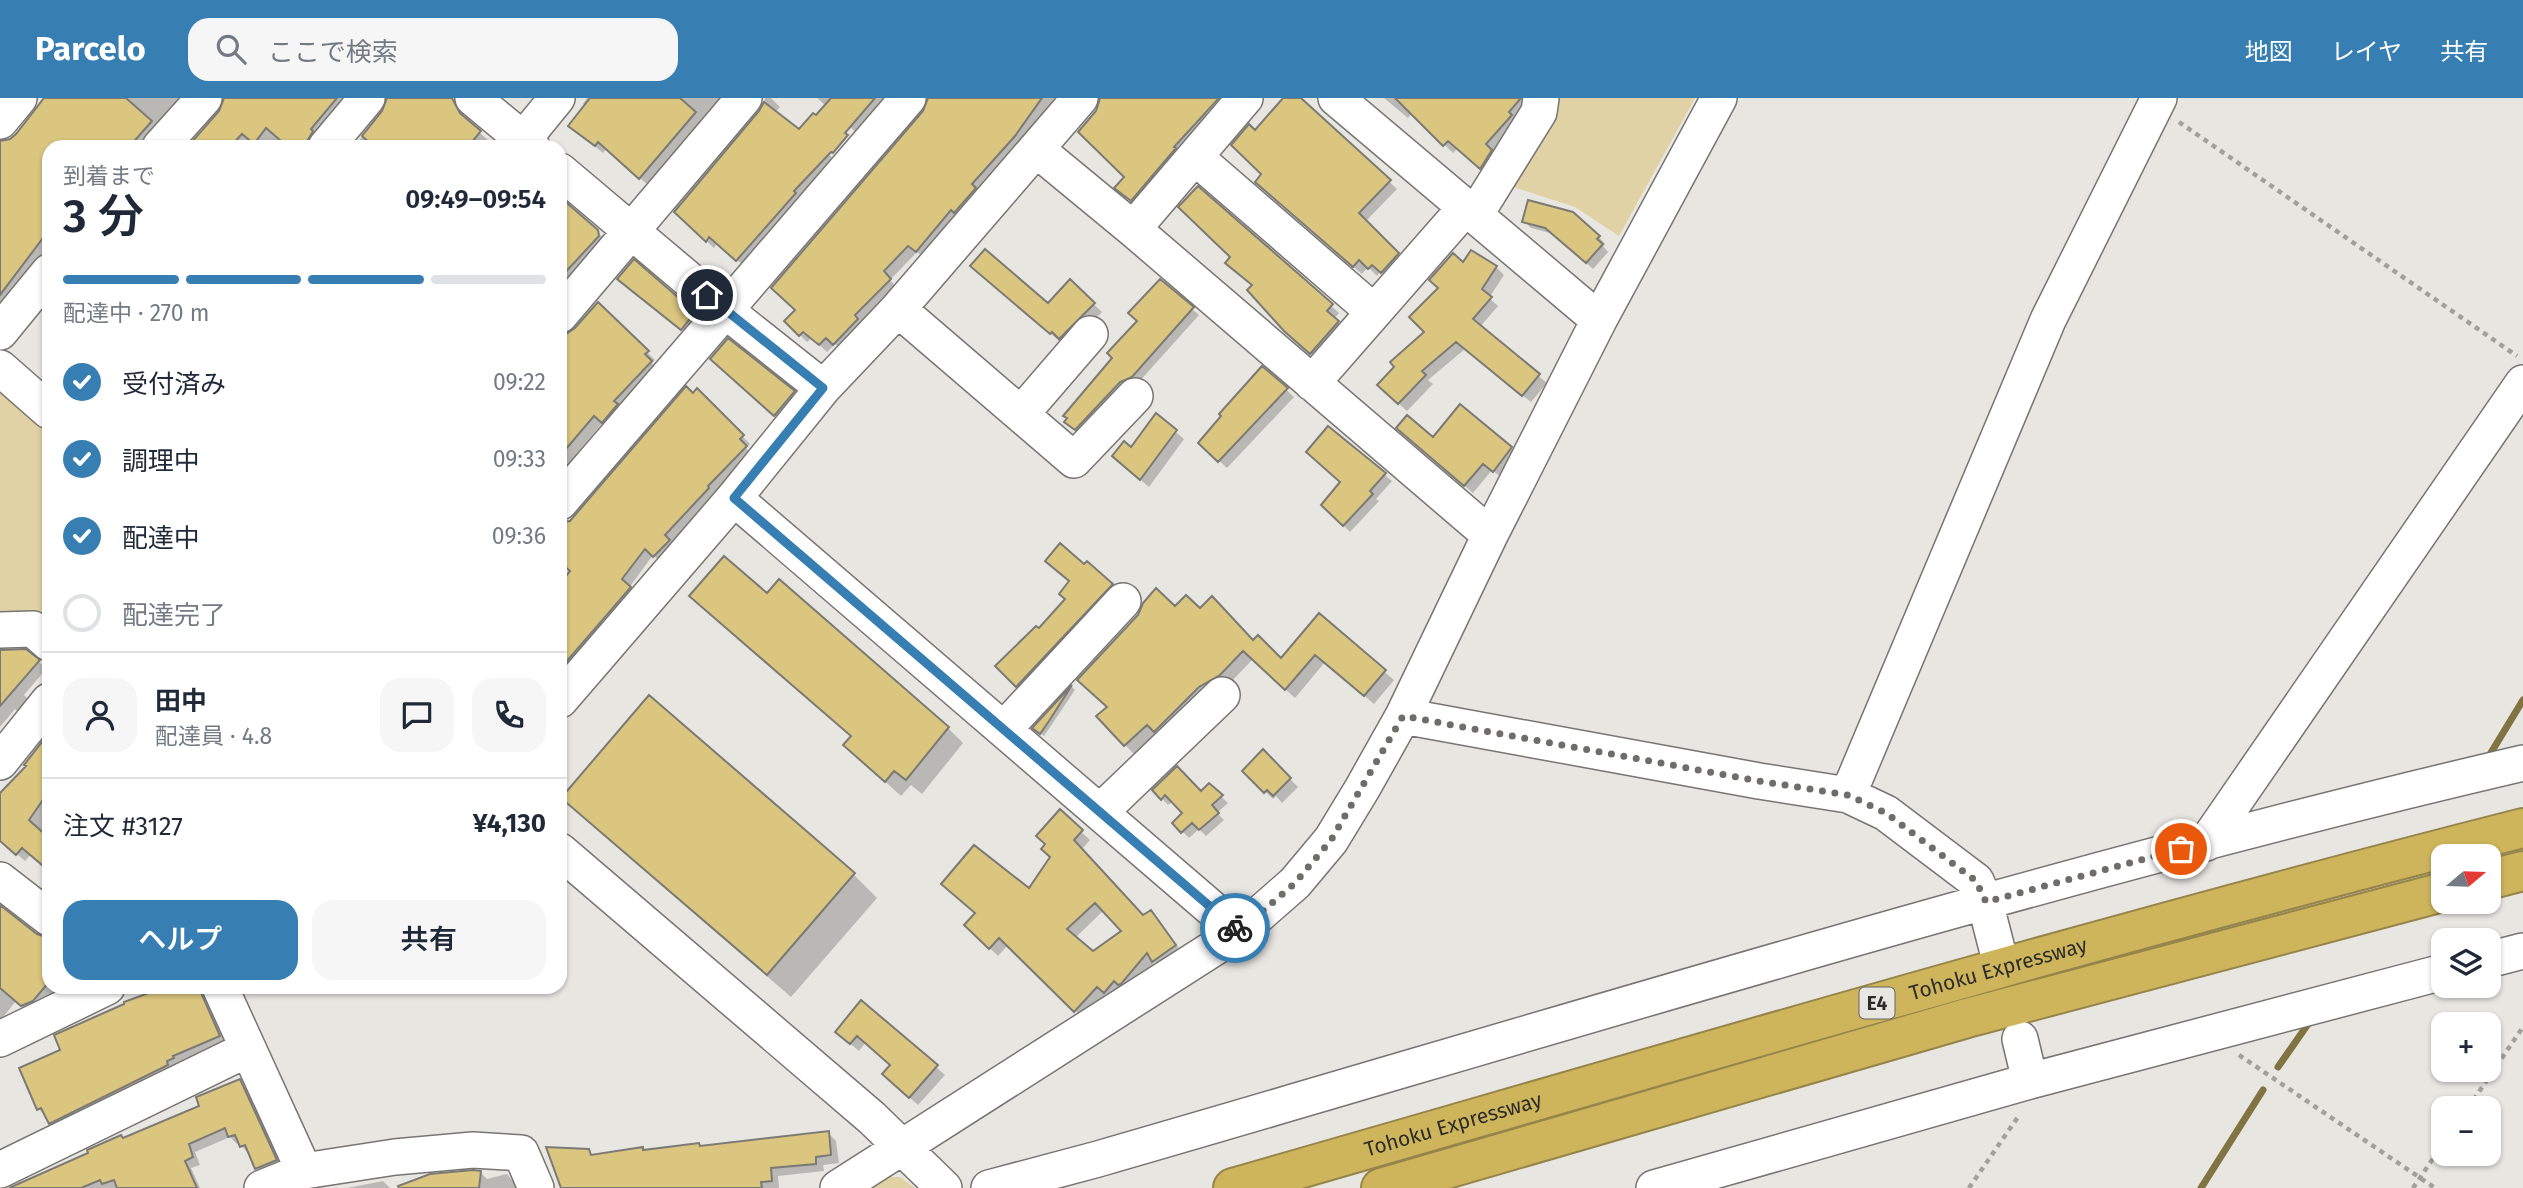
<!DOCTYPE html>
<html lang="ja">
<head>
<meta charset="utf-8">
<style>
  :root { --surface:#fff; --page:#f6f6f7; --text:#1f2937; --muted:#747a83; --line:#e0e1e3; --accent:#377eb3 }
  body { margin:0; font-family:"Fira Sans","Noto Sans JP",sans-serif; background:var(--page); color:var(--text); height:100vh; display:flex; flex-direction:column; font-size:26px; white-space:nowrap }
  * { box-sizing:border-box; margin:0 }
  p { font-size:23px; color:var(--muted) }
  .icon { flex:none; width:38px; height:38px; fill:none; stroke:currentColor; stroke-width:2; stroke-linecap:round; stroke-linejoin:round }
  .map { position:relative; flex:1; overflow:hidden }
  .panel { position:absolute; left:42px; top:42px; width:525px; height:854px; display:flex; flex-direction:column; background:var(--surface); border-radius:21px; box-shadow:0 2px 5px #0004 }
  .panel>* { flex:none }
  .needle { width:46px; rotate:71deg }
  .fabs { position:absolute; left:2431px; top:746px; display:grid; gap:14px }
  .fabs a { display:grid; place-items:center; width:70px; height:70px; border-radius:14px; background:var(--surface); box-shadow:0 2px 5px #0004; font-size:35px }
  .pin { position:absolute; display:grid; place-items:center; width:60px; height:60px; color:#fff; margin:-30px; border:4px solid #fff; border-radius:50%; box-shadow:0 2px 7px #0007 }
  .courier { position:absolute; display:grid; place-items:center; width:70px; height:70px; margin:-35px; border:5px solid #377eb3; border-radius:50%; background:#fff; color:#222; box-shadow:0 2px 9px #0007 }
  .overview em { font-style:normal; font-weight:600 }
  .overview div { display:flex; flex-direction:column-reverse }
  .overview { display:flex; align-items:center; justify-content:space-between; height:119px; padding:0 21px }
  h1 { font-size:46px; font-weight:600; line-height:52px }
  .bar { display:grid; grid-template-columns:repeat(4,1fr); gap:10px 7px; align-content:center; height:84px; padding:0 21px }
  .bar i { height:9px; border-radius:5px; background:var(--line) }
  .bar .active { background:var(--accent) }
  .bar p { grid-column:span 4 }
  .line { display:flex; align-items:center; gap:18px; padding:0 21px; border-top:2px solid var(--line) }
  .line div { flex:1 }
  .round { display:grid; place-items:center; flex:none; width:74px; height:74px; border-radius:21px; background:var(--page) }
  ol { padding:0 21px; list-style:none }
  li { display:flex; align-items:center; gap:21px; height:77px }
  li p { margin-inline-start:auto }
  li .icon { padding:7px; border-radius:50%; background:var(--accent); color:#fff; stroke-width:4 }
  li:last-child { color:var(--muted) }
  li i { width:38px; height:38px; border:4px solid var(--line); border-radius:50% }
  .button { display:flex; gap:14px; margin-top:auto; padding:14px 21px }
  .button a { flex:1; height:80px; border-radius:21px; background:var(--accent); color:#fff; font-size:28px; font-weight:600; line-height:80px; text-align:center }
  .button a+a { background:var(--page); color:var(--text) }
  header { display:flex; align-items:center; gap:42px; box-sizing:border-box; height:98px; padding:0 35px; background:var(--accent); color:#fff }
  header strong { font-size:33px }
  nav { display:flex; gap:38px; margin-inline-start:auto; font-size:24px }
  .search { width:490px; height:63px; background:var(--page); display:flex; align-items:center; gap:18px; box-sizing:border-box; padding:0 24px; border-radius:21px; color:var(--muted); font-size:26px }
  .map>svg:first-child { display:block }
  .green { fill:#e0d2a4 }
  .shadow { fill:#0003; fill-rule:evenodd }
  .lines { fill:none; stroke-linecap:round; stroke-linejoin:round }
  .stream { stroke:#827442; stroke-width:7 }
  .building { fill:#dbc67f; stroke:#7b7a75; stroke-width:2; fill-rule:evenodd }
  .minor-casing { stroke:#777571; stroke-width:38 }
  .highway-casing { stroke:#95854a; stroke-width:42 }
  .path { stroke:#a1a09c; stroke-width:4.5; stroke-dasharray:5 5; stroke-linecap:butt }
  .minor { stroke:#fff; stroke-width:35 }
  .highway { stroke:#ceb55c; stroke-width:38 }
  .done { stroke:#6e6d6a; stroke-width:7; stroke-dasharray:0 12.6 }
  .route { stroke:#377eb3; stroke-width:9 }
  .labels { text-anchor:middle; stroke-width:7; stroke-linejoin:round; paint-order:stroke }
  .shield { fill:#e8e6e1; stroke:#646461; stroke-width:2 }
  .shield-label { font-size:19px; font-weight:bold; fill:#2c2c2a }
  .street-label { font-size:21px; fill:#2c2c2a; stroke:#e8e6e1 }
</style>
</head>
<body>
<header>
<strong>Parcelo</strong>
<div class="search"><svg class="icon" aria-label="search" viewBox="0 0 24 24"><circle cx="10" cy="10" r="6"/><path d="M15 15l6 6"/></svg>ここで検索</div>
<nav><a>地図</a><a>レイヤ</a><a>共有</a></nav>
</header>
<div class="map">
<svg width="2523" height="1090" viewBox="0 0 2523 1090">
  <rect width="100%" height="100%" fill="#e8e6e1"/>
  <path class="green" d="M1556,0H1695L1619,138L1575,109L1507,87Z
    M0,282L49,324V530L0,523Z
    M886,1079H900L915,1090H867Z"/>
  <path class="shadow" d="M47,0H192L150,49H49V151L0,219V44L11,43Z
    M225,0H352L317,49H189L221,14Z
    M393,0H449L461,11L466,23L488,42L482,49H354Z
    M587,0H732L648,87L606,51L603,55L571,28L586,8L583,6Z
    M765,0H771L780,9L775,15L837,63L745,169L717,145L714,150L684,122L761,14Z
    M817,0H889L858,36Z
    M930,0H1055L1022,45L925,161L917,154L890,182L897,190L842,253L835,246L827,254L812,240L807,244L786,223L797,212L925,14Z
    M1102,0H1187L1214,22L1139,110L1125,97L1126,79Z
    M1285,0H1298L1397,91L1365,124L1406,164L1390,182L1381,173L1377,178L1368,169L1362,176L1265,92L1264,76Z
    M1384,0H1532L1489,79L1458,50L1453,55L1412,15L1408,20Z
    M1198,91L1339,215L1334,221L1346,232L1319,263L1294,241L1232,159Z
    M560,102L605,141L560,193Z
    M1524,123L1599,139L1605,146L1603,148L1608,154L1593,171L1554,136L1531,130Z
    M1463,166L1496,169L1504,177L1489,200L1498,208L1480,229L1547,285L1531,304L1465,251L1428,282L1433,286L1407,313L1387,295L1426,234Z
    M981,176L1049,208L1070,184L1102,214L1068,248L1061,241L1059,243Z
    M619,181L694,215L702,223L690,238Z
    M598,206L655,262L652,265L658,272L611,331L603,324L577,355L582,360L560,386V242L576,231Z
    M1192,211L1199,217L1138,285L1082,337L1073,330L1114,260Z
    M720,269L793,294L801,302L783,325Z
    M1263,271L1294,299L1227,370L1200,345Z
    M697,293L750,346L746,350L753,357L714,397L716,399L671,445L676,450L662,465L653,457L623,498L560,442L563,425L576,419Z
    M1157,318L1184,341L1149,389L1122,366Z
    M1328,330L1392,383L1376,401L1379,403L1350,434L1323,407L1341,384Z
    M1406,338L1511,350L1519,359L1502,380L1492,372L1473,395Z
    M1087,466L1120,495L1025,595L998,568L1039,533L1067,502Z
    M560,488L609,530L568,578L560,570Z
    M767,497L948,630L963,645L922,696L911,687L901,698L845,647L852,639L691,498Z
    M1175,510L1200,513L1281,563L1319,518L1394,582L1374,606L1325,564L1295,600L1253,561L1229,586L1164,641L1157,635L1134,656L1125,647L1109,609Z
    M0,554L38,563L46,571L24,597L28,601L17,613L15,611L0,629Z
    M1072,589L1075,592L1044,638L1035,630Z
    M49,638V772L31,756L25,763L0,741V699L28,668Z
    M1263,654L1298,689L1282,705L1276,698L1273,701L1244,673Z
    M1209,687L1228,705L1217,715L1224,722L1206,738L1199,731L1189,740L1174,725L1184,715L1173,703L1168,707L1154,692L1202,695Z
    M563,700L853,776L877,800L791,899L587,723Z
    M1060,714L1090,742L1081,752L1144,819L1151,814L1159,822L1183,856L1162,871L1155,864L1129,894L1113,902L1106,896L1084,921L1008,847L998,858L975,835L1030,793L1052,759ZM1104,812L1124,833L1093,855L1075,840Z
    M0,810L36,838L49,841V889H58L40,910L30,915L16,903L0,923Z
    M175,889H205L208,906L226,945L57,1032L39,1011L63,953Z
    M861,905L945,977L918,1007L892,984V967L865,945L859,953L845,941Z
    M239,983L247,991L283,1070L264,1077L240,1045L237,1046L230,1039L195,1054L200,1067L191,1070L200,1090H31L124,1042L201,1009Z
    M828,1035L836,1043L839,1065L823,1067L824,1073L778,1078L779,1090H562L588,1053L594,1058L642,1051L645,1053L701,1050Z
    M480,1074L487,1081L507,1076L518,1090H397L431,1078Z
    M383,1083L390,1090H347Z"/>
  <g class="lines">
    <path class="stream" d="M2489,658L2523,602
      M2278,969L2308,926
      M2201,1090L2263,992"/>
  </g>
  <path class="building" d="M44,0H126L152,23L129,49H49V132L0,197V43L10,41L16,36Z
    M224,0H337L311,31L313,33L304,49H288L266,30L254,46L242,36L230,49H194L190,46L219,13Z
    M387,0H452L460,15L481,33L468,49H374L362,38L382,13Z
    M590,0H680L696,14L639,81L598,44L595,48L568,28Z
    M831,0H875L845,35L848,37L833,55L831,54L794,93L796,95L736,163L709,139L706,144L674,114L759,13L764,4L799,31L813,15L816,17Z
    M928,0H1042L1015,38L972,86L976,90L954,115L951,112L916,154L908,148L884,173L891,181L855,217L858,221L833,247L826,240L819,247L803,234L799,238L784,223L795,212L771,190L923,13Z
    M1100,0H1219L1174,49L1176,50L1131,103L1114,90L1124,79L1078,34L1096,13Z
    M1283,0H1301L1391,82L1359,115L1399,155L1381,175L1372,167L1368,171L1359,162L1353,169L1255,84L1261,76L1231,47L1249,26L1255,32Z
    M1395,0H1521L1509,14L1512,17L1486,46L1492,52L1480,71L1448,43L1443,48Z
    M1198,88L1333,206L1327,213L1339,223L1310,256L1284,233L1247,192L1252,187L1225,165L1230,159L1178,109Z
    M560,99L598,132L599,138L560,180Z
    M1528,102L1573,114L1600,138L1597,141L1603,146L1586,165L1545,130L1522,124Z
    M985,151L1048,205L1070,181L1095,205L1059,241L1052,234L1050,236L970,168Z
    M1471,152L1497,168L1482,191L1492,199L1473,221L1540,276L1522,298L1456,244L1422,273L1426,277L1398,306L1377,287L1394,269L1390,264L1424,234L1409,219L1438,190L1429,182L1453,155L1463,164Z
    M634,161L695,214L681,232L617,181Z
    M1160,181L1194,209L1132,279L1120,284L1075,332L1064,324L1067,320L1063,318L1112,260L1107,255L1137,223L1128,215Z
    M598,204L649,253L645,256L652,263L614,303L618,306L602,325L594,318L560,358V240L575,230Z
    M728,240L795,293L774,318L710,261Z
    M1262,268L1288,290L1218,364L1198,345L1221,318L1219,316Z
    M686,288L693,295L697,290L744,337L740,341L747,348L708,388L709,390L665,437L670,442L653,459L645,451L622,481L631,489L560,571V485L570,473L560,464V424L570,423L575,417Z
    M1460,306L1512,349L1493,374L1483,366L1464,388L1396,330L1407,317L1433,339Z
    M1156,315L1177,332L1140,382L1112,358L1124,343L1131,349Z
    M1328,328L1386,375L1370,393L1373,396L1343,428L1321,407L1340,384L1306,354Z
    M1060,445L1084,466L1087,463L1113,486L1016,589L995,568L1036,528L1039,530L1065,501L1059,496L1069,483L1045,463Z
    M724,458L767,495L779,481L949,629L906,682L894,673L885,684L843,647L851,638L689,498Z
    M1156,490L1175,508L1186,497L1200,510L1212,498L1253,542L1258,537L1281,560L1319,515L1386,572L1364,598L1315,557L1285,592L1243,553L1220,577L1199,589L1154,634L1147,627L1124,648L1096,618L1107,609L1077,582L1138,517L1143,505Z
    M26,551L40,562L0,608V552Z
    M1072,587L1049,623L1040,636L1032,630Z
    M649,597L855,775L767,877L561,700Z
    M49,635V693L29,722L49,740V773L22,750L16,757L0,743V695L26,668L24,667Z
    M1263,651L1291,680L1273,698L1267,692L1264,695L1242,673Z
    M1177,668L1201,693L1209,685L1223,697L1212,707L1219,715L1199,732L1192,725L1181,735L1172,725L1182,715L1165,697L1161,702L1152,692Z
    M1060,711L1083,732L1074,742L1143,817L1151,812L1176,847L1152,864L1147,855L1121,886L1118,887L1114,883L1104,895L1097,889L1074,914L999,840L989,851L964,827L975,815L941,786L974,747L1029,790L1050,759L1041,751L1045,746L1036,738ZM1095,805L1121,833L1093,853L1067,831Z
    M0,807L37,836L49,840V884L33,903L21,908L0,890Z
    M165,889H200L202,897L220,938L173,958L174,960L167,963L168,967L49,1026L41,1010L37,1012L19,970L60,952L54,937L124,906V904Z
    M861,902L938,967L909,1000L882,976L890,967L857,938L850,946L835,934Z
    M240,981L277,1062L255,1071L245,1047L240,1049L235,1037L228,1039L225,1030L189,1046L193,1059L185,1063L197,1090H117L114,1082L102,1086L100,1082L81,1090H9L88,1055L87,1052L121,1037L123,1040L199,1008L196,999Z
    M829,1033L831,1057L816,1059V1066L771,1070L772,1083L761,1084L762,1090H561L546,1049L589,1051L591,1057L643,1049V1052L699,1045L700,1048Z
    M473,1072L481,1073L479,1090H399L398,1088L430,1076Z"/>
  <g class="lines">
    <g class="minor-casing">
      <path id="minor" d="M473,0L532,49
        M1245,0L1133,131L1490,437
        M1336,0L1599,222
        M0,23L19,0
        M160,49L204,0
        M326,49L367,0
        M517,49L557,0
        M1036,51L1133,131
        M1195,59L1374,214
        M560,73L726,213L823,290
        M1475,117L1539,14L1541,0
        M898,211L1074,362L1135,298
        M560,217L744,0
        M0,234L49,174
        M0,270L49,313
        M1312,285L1466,109
        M1021,316L1090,236
        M734,400L1239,834
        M560,404L908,0
        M0,532L33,531L49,545
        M560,602L734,400L823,290L898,211L1080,0
        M1403,618L1759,683L1848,697L2048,222L2159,0
        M1004,631L1123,503
        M0,664L49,603
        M1848,697L1886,715L1976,783L1985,804L1997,851
        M1100,714L1222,597
        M2206,745L2523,285
        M560,753L872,1020L944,1090
        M0,782L49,820
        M2488,862L2523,853
        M220,889L304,1073
        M0,941L107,889
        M2020,941L2030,983
        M0,1072L248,951
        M262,1090L304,1073L395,1059L473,1052L521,1055L536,1090
        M838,1090L1239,834L1295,785L1331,742L1362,691L1403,618L1490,437L1599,222L1719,0
        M989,1090L1098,1061C1572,924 2043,777 2523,665
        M1654,1090L2030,983L2443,874"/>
    </g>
    <g class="highway-casing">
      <g id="highway">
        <path d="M2488,782L2523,773"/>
        <path id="s1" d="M1233,1090C1662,967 2090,840 2523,730"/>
        <path d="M1381,1090L1967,920L2443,794"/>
      </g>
    </g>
    <path class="path" d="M2179,24L2517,258
      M2239,957L2435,1090
      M2468,1010L2523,929
      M1969,1090L2020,1016
      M2413,1090L2443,1046"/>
    <use href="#minor" class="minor"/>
    <use href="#highway" class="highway"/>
  </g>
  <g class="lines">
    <path class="done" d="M1235,830L1239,834L1295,785L1331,742L1403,618L1759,683L1848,697L1886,715L1976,783L1986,804L2181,751"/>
    <path class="route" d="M707,197L823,290L734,400L1235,830"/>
  </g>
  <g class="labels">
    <rect class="shield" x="1859.5" y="889.5" width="35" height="31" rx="5"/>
    <g class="shield-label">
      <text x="1877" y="912">E4</text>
    </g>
    <g class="street-label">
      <text dy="7" stroke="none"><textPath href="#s1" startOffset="796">Tohoku Expressway</textPath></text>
      <text dy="7" stroke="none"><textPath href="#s1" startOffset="229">Tohoku Expressway</textPath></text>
    </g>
  </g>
</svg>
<div class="fabs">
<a><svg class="needle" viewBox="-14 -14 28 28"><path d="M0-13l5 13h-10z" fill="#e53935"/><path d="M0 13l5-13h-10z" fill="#747a83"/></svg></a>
<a><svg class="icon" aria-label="layers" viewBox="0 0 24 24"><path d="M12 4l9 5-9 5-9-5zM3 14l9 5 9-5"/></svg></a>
<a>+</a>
<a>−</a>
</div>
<div class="pin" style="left:2181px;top:751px;background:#ea580c"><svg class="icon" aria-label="bag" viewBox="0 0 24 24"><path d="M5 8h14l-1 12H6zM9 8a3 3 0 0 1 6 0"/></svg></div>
<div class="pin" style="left:707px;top:197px;background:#1f2937"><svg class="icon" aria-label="home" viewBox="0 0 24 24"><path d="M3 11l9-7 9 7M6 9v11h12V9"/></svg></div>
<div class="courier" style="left:1235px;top:830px"><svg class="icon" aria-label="bike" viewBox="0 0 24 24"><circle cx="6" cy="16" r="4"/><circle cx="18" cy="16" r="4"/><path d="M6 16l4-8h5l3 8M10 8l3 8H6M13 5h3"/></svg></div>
<section class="panel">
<div class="overview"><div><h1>3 分</h1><p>到着まで</p></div><em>09:49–09:54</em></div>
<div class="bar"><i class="active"></i><i class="active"></i><i class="active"></i><i></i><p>配達中 · 270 m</p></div>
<ol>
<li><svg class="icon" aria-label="check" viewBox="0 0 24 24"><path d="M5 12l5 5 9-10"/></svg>受付済み<p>09:22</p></li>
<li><svg class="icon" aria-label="check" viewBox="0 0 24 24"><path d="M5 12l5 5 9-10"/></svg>調理中<p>09:33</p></li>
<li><svg class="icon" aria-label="check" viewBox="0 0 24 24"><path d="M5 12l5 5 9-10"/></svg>配達中<p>09:36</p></li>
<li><i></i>配達完了</li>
</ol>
<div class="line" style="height:126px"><a class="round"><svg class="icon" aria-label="person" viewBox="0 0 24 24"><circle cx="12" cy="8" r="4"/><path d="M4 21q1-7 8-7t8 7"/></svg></a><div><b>田中</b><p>配達員 · 4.8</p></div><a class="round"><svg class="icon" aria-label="chat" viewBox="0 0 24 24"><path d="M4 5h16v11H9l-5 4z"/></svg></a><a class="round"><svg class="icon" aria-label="phone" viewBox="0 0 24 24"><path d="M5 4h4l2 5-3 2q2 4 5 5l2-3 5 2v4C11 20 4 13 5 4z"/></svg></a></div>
<div class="line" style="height:91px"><div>注文 #3127</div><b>¥4,130</b></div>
<div class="button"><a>ヘルプ</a><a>共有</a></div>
</section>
</div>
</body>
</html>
